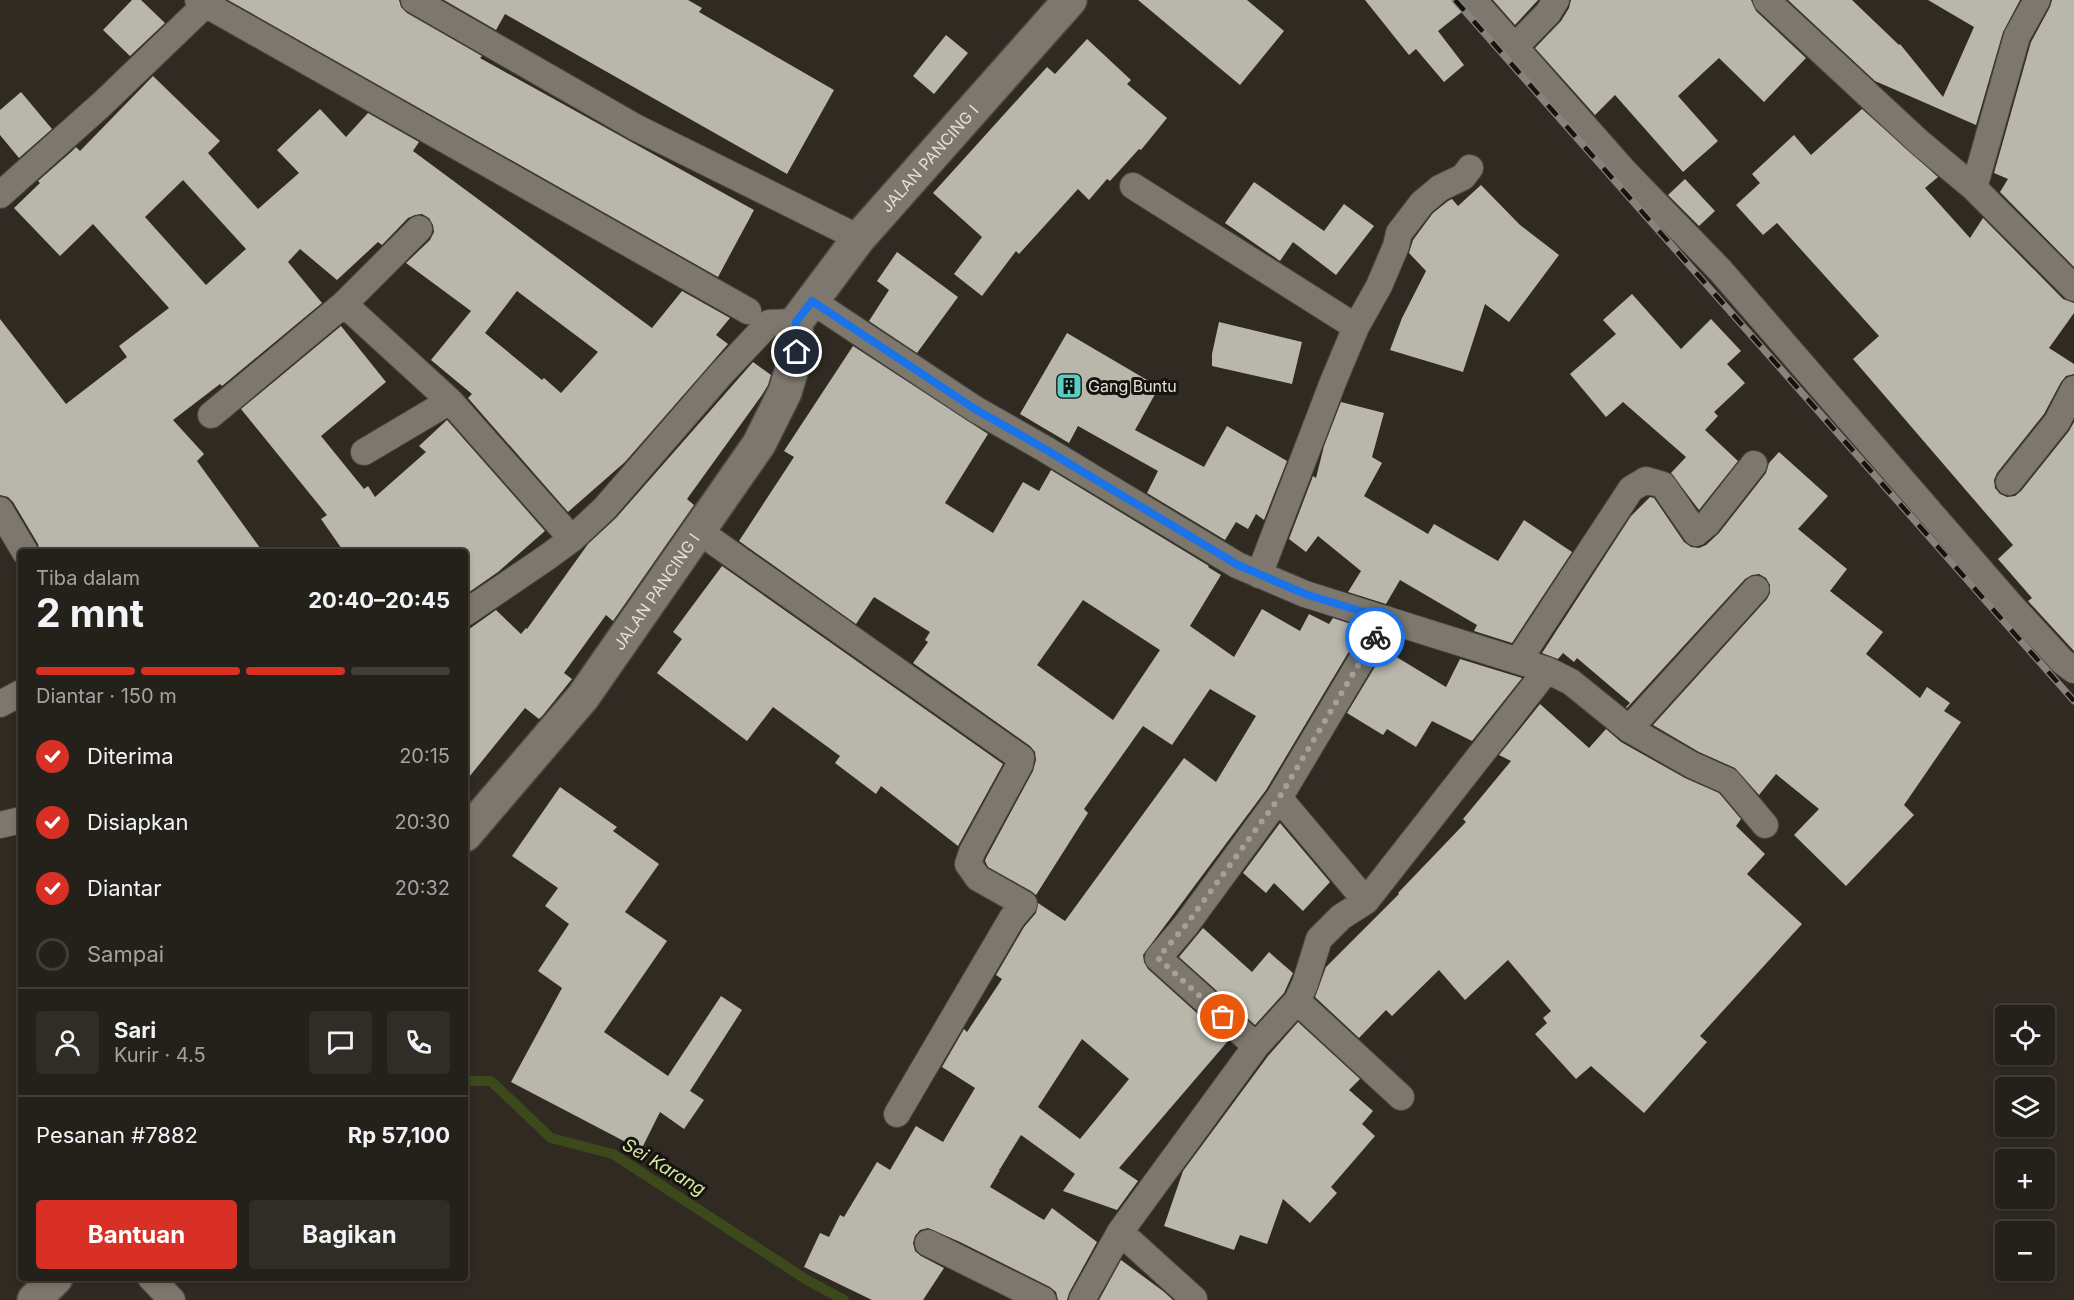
<!DOCTYPE html>
<html lang="id">
<head>
<meta charset="utf-8">
<style>
  :root { --surface:#24201a; --page:#302d27; --text:#f1f3f6; --muted:#a3a3a2; --line:#413e39; --accent:#d93025 }
  body { margin:0; font-family:Inter,sans-serif; background:var(--page); color:var(--text); height:100vh; display:flex; flex-direction:column; font-size:22px; white-space:nowrap }
  * { box-sizing:border-box; margin:0 }
  p { font-size:20px; color:var(--muted) }
  .icon { flex:none; width:33px; height:33px; fill:none; stroke:currentColor; stroke-width:2; stroke-linecap:round; stroke-linejoin:round }
  .map { position:relative; flex:1; overflow:hidden }
  .side { position:absolute; left:18px; top:549px; width:450px; height:732px; display:flex; flex-direction:column; background:var(--surface); border-radius:6px; box-shadow:0 3px 9px #0003,0 0 0 2px var(--line) }
  .side>* { flex:none }
  .fabs { position:absolute; left:1995px; top:1005px; display:grid; gap:12px }
  .fabs a { display:grid; place-items:center; width:60px; height:60px; border-radius:6px; background:var(--surface); box-shadow:0 3px 9px #0003,0 0 0 2px var(--line); font-size:30px }
  .pin { position:absolute; display:grid; place-items:center; width:51px; height:51px; color:#fff; margin:-26px; border:3px solid #fff; border-radius:50%; box-shadow:0 2px 6px #0007 }
  .courier { position:absolute; display:grid; place-items:center; width:60px; height:60px; margin:-30px; border:4px solid #1a73e8; border-radius:50%; background:#fff; color:#222; box-shadow:0 2px 8px #0007 }
  .overview em { font-style:normal; font-weight:700 }
  .overview div { display:flex; flex-direction:column-reverse }
  .overview { display:flex; align-items:center; justify-content:space-between; height:102px; padding:0 18px }
  h1 { font-size:39px; font-weight:700; line-height:45px }
  .bar { display:grid; grid-template-columns:repeat(4,1fr); gap:9px 6px; align-content:center; height:72px; padding:0 18px }
  .bar i { height:8px; border-radius:4px; background:var(--line) }
  .bar .on { background:var(--accent) }
  .bar p { grid-column:span 4 }
  .line { display:flex; align-items:center; gap:15px; padding:0 18px; border-top:2px solid var(--line) }
  .line div { flex:1 }
  .round { display:grid; place-items:center; flex:none; width:63px; height:63px; border-radius:6px; background:var(--page) }
  ol { padding:0 18px; list-style:none }
  li { display:flex; align-items:center; gap:18px; height:66px }
  li p { margin-inline-start:auto }
  li .icon { padding:6px; border-radius:50%; background:var(--accent); color:#fff; stroke-width:4 }
  li:last-child { color:var(--muted) }
  li i { width:33px; height:33px; border:3px solid var(--line); border-radius:50% }
  .action { display:flex; gap:12px; margin-top:auto; padding:12px 18px }
  .action a { flex:1; height:69px; border-radius:6px; background:var(--accent); color:#fff; font-size:24px; font-weight:700; line-height:69px; text-align:center }
  .action a+a { background:var(--page); color:var(--text) }
  .map>svg:first-child { display:block }
  .lines { fill:none; stroke-linecap:round; stroke-linejoin:round }
  .stream { stroke:#3c491a; stroke-width:10 }
  .building { fill:#b9b7ab; fill-rule:evenodd }
  .minor-casing { stroke:#4d4841; stroke-width:28 }
  .secondary-casing { stroke:#4d4841; stroke-width:36 }
  .minor { stroke:#7d776d; stroke-width:26 }
  .secondary { stroke:#7d776d; stroke-width:33 }
  .rail-casing { stroke:#87827b; stroke-width:7 }
  .rail { stroke:#16130f; stroke-width:4.5; stroke-dasharray:14; stroke-linecap:butt }
  .done { stroke:#a4a09a; stroke-width:6; stroke-dasharray:0 10.8 }
  .route { stroke:#1a73e8; stroke-width:8 }
  .labels { text-anchor:middle; stroke-width:6; stroke-linejoin:round; paint-order:stroke }
  .street-label { font-size:16px; fill:#e3dfda; stroke:#16130f }
  .poi-label { font-size:16px; fill:#e3dfda; stroke:#16130f; text-anchor:start }
  .water-label { font-size:18px; font-style:italic; fill:#d5eca1; stroke:#16130f }
</style>
</head>
<body>
<div class="map">
<svg width="2074" height="1300" viewBox="0 0 2074 1300">
  <rect width="100%" height="100%" fill="#302a22"/>
  <g class="lines">
    <path class="stream" d="M465,1081H491L551,1138L613,1154L807,1280L844,1300"/>
  </g>
  <path class="building" d="M132,0H141L165,23L130,56L103,30Z
    M228,0H399L401,7L407,13L482,56L480,58L754,210L718,277Z
    M444,0H688L702,8L699,12L834,90L787,174L505,14L496,30Z
    M1138,0H1247L1284,31L1240,85Z
    M1365,0H1458L1463,11L1438,31L1464,65L1444,82L1416,49L1409,55Z
    M1493,0H1538L1515,25Z
    M1571,0H1751L1756,11L1806,58L1764,102L1719,58L1678,96L1718,141L1683,172L1615,95L1595,115L1535,48L1561,21L1569,8Z
    M1788,0H1852L1899,45L1900,44L1943,97L1974,27L1928,0H2020L2003,32L1976,125L1875,81Z
    M2052,0H2074V267L2000,192L2008,179L1994,173L2031,42L2050,7Z
    M946,35L968,53L934,94L913,76Z
    M1087,39L1131,80L1127,84L1167,118L1141,150L1139,149L1110,181L1107,179L1089,200L1078,189L1019,254L1016,251L982,296L954,274L982,237L933,193L1047,67L1055,74Z
    M153,76L220,141L208,153L258,209L299,173L277,150L320,109L346,137L368,113L419,142L413,151L652,328L682,291L730,318L716,335L728,344L625,462L568,512L468,398L472,394L431,360L471,311L406,263L430,240L434,232L433,225L429,218L422,214L415,215L408,218L382,245L378,242L337,280L300,249L288,262L322,303L222,386L220,384L173,420L204,454L197,461L263,552H40L38,544L13,502L8,497L0,495V319L66,404L127,357L119,346L169,308L93,224L60,256L14,208L40,183L38,181L71,152L76,147L80,151ZM183,180L246,249L206,285L145,217ZM517,291L598,352L561,393L544,378L542,380L485,333Z
    M21,92L52,129L19,158L0,135V110Z
    M1862,109L1938,177L1925,188L1970,238L1983,218L2063,299L2074,303V313L2049,348L2074,364V374L2066,376L2061,382L2044,414L1997,473L1994,480L1995,488L2000,494L2007,497L2015,496L2021,491L2069,431L2074,422V651L2028,601L2032,598L1998,559L2013,545L1853,359L1879,336L1777,223L1763,235L1736,205L1760,183L1752,174L1794,135L1811,155Z
    M1685,179L1715,211L1699,226L1668,195Z
    M1254,182L1324,231L1344,204L1374,226L1336,275L1293,242L1280,261L1225,223Z
    M1481,185L1520,225L1559,255L1509,322L1485,304L1463,372L1390,350L1402,318L1426,271L1409,253L1413,240L1433,213L1448,201L1452,199L1458,206Z
    M897,252L958,297L917,353L869,321L889,290L877,281Z
    M1632,294L1681,349L1711,319L1741,351L1727,364L1745,383L1714,412L1718,416L1705,430L1738,461L1699,510L1671,473L1686,457L1623,402L1606,417L1570,374L1616,334L1603,320Z
    M1219,322L1302,342L1292,384L1212,366V354Z
    M341,326L386,382L321,436L364,489L368,486L375,497L426,452L419,446L447,420L545,531L498,572L465,595V552H344L321,519L327,515L241,409Z
    M1067,333L1159,387L1135,430L1204,467L1227,426L1287,461L1264,520L1256,514L1248,529L1236,522L1225,540L1147,493L1158,471L1078,426L1069,443L1020,414Z
    M853,346L988,434L945,503L993,533L1023,482L1039,491L1051,470L1209,566L1208,567L1221,575L1190,626L1234,657L1262,609L1300,631L1309,614L1329,624L1333,618L1363,628L1266,790L1143,955L1144,962L1148,969L1228,1041L1119,1168L1138,1181L1117,1210L1063,1191L1075,1174L1021,1135L1000,1169H998L1000,1170L990,1187L1044,1220L1052,1208L1097,1242L1069,1293L1067,1300H1058L1056,1292L1050,1287L960,1242L928,1228L920,1230L915,1236L913,1243L915,1251L921,1256L944,1268L923,1300H872L804,1267L820,1233L829,1237L840,1215L844,1217L877,1162L890,1170L916,1126L943,1142L975,1088L942,1067L964,1029L967,1032L1002,979L996,975L1024,927L1036,913L1038,903L1065,921L1184,758L1216,782L1256,716L1210,689L1172,745L1143,726L1084,809L1088,813L1036,895L1031,891L988,867L985,861L986,858L1033,771L1036,760L1035,752L1030,746L913,663L928,642L925,640L930,632L874,597L856,624L739,541L794,457L784,451ZM1083,600L1160,650L1113,720L1037,665ZM1082,1039L1129,1079L1080,1139L1038,1107Z
    M753,362L771,375L768,385L762,395L687,499L694,505L613,621L606,615L564,673L572,679L543,715L539,719L525,708L465,782V632L496,610L521,634L526,628L527,629L588,544L616,518Z
    M1341,402L1384,413L1372,457L1382,463L1364,496L1428,534L1434,524L1498,561L1524,520L1572,552L1512,643L1474,631L1477,625L1400,580L1386,604L1348,592L1361,571L1318,536L1306,552L1289,539L1313,476L1316,478L1324,446Z
    M1779,452L1828,496L1798,529L1847,569L1830,591L1883,632L1866,654L1920,698L1927,687L1950,703L1944,711L1961,722L1904,805L1914,815L1846,886L1794,835L1819,809L1776,774L1759,795L1735,768L1699,752L1653,725L1767,599L1770,593V585L1766,578L1759,574L1752,575L1745,579L1627,708L1626,707L1630,703L1577,658L1574,662L1563,653L1558,659L1542,653L1631,516L1650,497L1654,498L1684,542L1691,547L1699,548L1706,545L1719,533L1766,473L1769,463Z
    M722,566L1003,764L958,846L881,786L876,794L835,763L840,756L773,707L747,741L657,673L682,639L673,632Z
    M1385,650L1446,687L1460,659L1522,678L1472,741L1432,721L1416,747L1387,729L1383,735L1347,713Z
    M1540,704L1589,748L1606,729L1621,742L1685,778L1719,793L1741,819L1736,826L1765,854L1747,874L1802,924L1700,1036L1707,1042L1644,1113L1591,1066L1576,1079L1535,1034L1547,1023L1543,1018L1551,1011L1508,960L1465,1000L1439,970L1392,1016L1386,1010L1359,1038L1315,997L1326,967L1399,894L1398,893L1466,822L1463,819L1511,761L1499,755Z
    M560,787L617,827L613,831L659,864L625,912L667,941L604,1032L668,1076L721,996L742,1010L690,1091L704,1100L684,1129L660,1112L641,1150L511,1082L562,988L538,971L569,924L545,906L558,888L512,856Z
    M1280,823L1330,882L1303,911L1274,883L1266,893L1243,873Z
    M1203,928L1252,972L1269,952L1293,973L1284,993L1255,1025L1179,957Z
    M1298,1022L1360,1079L1349,1090L1373,1111L1362,1124L1375,1136L1331,1187L1337,1193L1310,1223L1283,1199L1267,1244L1240,1235L1234,1250L1164,1226L1183,1171L1268,1056Z
    M1121,1260L1163,1291L1173,1300H1099Z"/>
  <g class="lines">
    <g class="minor-casing">
      <path id="minor" d="M198,0L748,311
        M414,0L635,127L859,238
        M1473,0L1626,173L1720,270L2008,602L2062,661L2074,670
        M1766,0L1919,142L1974,188L2074,288
        M1514,48L1548,13L1556,0
        M1133,186L1356,327
        M1974,188L2017,36L2037,0
        M0,195L102,104L206,4
        M812,301L975,409L1045,449L1237,565L1305,594L1547,670L1571,682L1629,729L1692,765L1728,781L1765,825
        M344,304L450,401L572,539
        M211,415L344,304L419,229
        M364,452L450,401
        M2009,482L2057,422L2074,389
        M0,510L25,552
        M700,532L1021,758L1020,764L972,852L968,864L978,878L1024,904L1012,918L897,1114
        M1259,575L1333,382L1356,327L1379,286L1396,246L1399,233L1422,203L1440,188L1463,177L1470,168
        M465,613L546,558L572,539L605,508L721,374L769,323L796,322
        M1518,661L1631,489L1646,480L1663,485L1696,533L1707,524L1754,464
        M0,704L21,693
        M1629,729L1756,589
        M1279,798L1366,901
        M0,825L21,820
        M1297,1001L1401,1097
        M1256,1046L1158,958L1186,925L1279,798L1386,619
        M1120,1232L1194,1299
        M928,1243L1043,1300
        M151,1278L172,1300
        M1082,1300L1120,1232L1256,1046L1297,1001L1305,984L1319,939L1341,917L1366,901L1547,670"/>
    </g>
    <g class="secondary-casing">
      <g id="secondary">
        <path id="s1" d="M465,835L583,697L759,444L785,392L797,352L796,322L859,238L1070,0"/>
        <path d="M34,1300L56,1278"/>
      </g>
    </g>
    <use href="#minor" class="minor"/>
    <use href="#secondary" class="secondary"/>
    <g class="rail-casing">
      <path id="rail" d="M1455,0L2074,701"/>
    </g>
    <use href="#rail" class="rail"/>
  </g>
  <g class="lines">
    <path class="done" d="M1223,1017L1158,958L1186,925L1279,798L1375,637"/>
    <path class="route" d="M797,352L796,322L812,301L975,409L1045,449L1238,565L1305,594L1386,619L1375,637"/>
  </g>
  <defs>
    <g id="building-square" transform="scale(1.35)"><rect x="-9" y="-9" width="18" height="18" rx="4" fill="#58cec0" stroke="#16130f"/><path d="M-4-6H4V6H1V3H-1V6H-4ZM-2.5-4.3h1.7v1.8h-1.7ZM.8-4.3h1.7v1.8H.8ZM-2.5-1h1.7V.8h-1.7ZM.8-1h1.7V.8H.8Z" fill="#111"/></g>
  </defs>
  <g fill-rule="evenodd">
    <use href="#building-square" x="1069" y="386"/>
  </g>
  <g class="labels">
    <g class="street-label">
      <text dy="6" stroke="none"><textPath href="#s1" startOffset="831">JALAN PANCING I</textPath></text>
      <text dy="6" stroke="none"><textPath href="#s1" startOffset="310">JALAN PANCING I</textPath></text>
    </g>
    <g class="poi-label">
      <text x="1088" y="392">Gang Buntu</text>
    </g>
    <g class="water-label">
      <text transform="translate(664 1167) rotate(31)" y="6">Sei Karang</text>
    </g>
  </g>
</svg>
<div class="fabs">
<a><svg class="icon" aria-label="locate" viewBox="0 0 24 24"><circle cx="12" cy="12" r="6"/><path d="M12 2v4M12 18v4M2 12h4M18 12h4"/></svg></a>
<a><svg class="icon" aria-label="layers" viewBox="0 0 24 24"><path d="M12 4l9 5-9 5-9-5zM3 14l9 5 9-5"/></svg></a>
<a>+</a>
<a>−</a>
</div>
<div class="pin" style="left:1223px;top:1017px;background:#ea580c"><svg class="icon" aria-label="bag" viewBox="0 0 24 24"><path d="M5 8h14l-1 12H6zM9 8a3 3 0 0 1 6 0"/></svg></div>
<div class="pin" style="left:797px;top:352px;background:#1f2937"><svg class="icon" aria-label="home" viewBox="0 0 24 24"><path d="M3 11l9-7 9 7M6 9v11h12V9"/></svg></div>
<div class="courier" style="left:1375px;top:637px"><svg class="icon" aria-label="bike" viewBox="0 0 24 24"><circle cx="6" cy="16" r="4"/><circle cx="18" cy="16" r="4"/><path d="M6 16l4-8h5l3 8M10 8l3 8H6M13 5h3"/></svg></div>
<section class="side">
<div class="overview"><div><h1>2 mnt</h1><p>Tiba dalam</p></div><em>20:40–20:45</em></div>
<div class="bar"><i class="on"></i><i class="on"></i><i class="on"></i><i></i><p>Diantar · 150 m</p></div>
<ol>
<li><svg class="icon" aria-label="check" viewBox="0 0 24 24"><path d="M5 12l5 5 9-10"/></svg>Diterima<p>20:15</p></li>
<li><svg class="icon" aria-label="check" viewBox="0 0 24 24"><path d="M5 12l5 5 9-10"/></svg>Disiapkan<p>20:30</p></li>
<li><svg class="icon" aria-label="check" viewBox="0 0 24 24"><path d="M5 12l5 5 9-10"/></svg>Diantar<p>20:32</p></li>
<li><i></i>Sampai</li>
</ol>
<div class="line" style="height:108px"><a class="round"><svg class="icon" aria-label="person" viewBox="0 0 24 24"><circle cx="12" cy="8" r="4"/><path d="M4 21q1-7 8-7t8 7"/></svg></a><div><b>Sari</b><p>Kurir · 4.5</p></div><a class="round"><svg class="icon" aria-label="chat" viewBox="0 0 24 24"><path d="M4 5h16v11H9l-5 4z"/></svg></a><a class="round"><svg class="icon" aria-label="phone" viewBox="0 0 24 24"><path d="M5 4h4l2 5-3 2q2 4 5 5l2-3 5 2v4C11 20 4 13 5 4z"/></svg></a></div>
<div class="line" style="height:78px"><div>Pesanan #7882</div><b>Rp 57,100</b></div>
<div class="action"><a>Bantuan</a><a>Bagikan</a></div>
</section>
</div>
</body>
</html>
